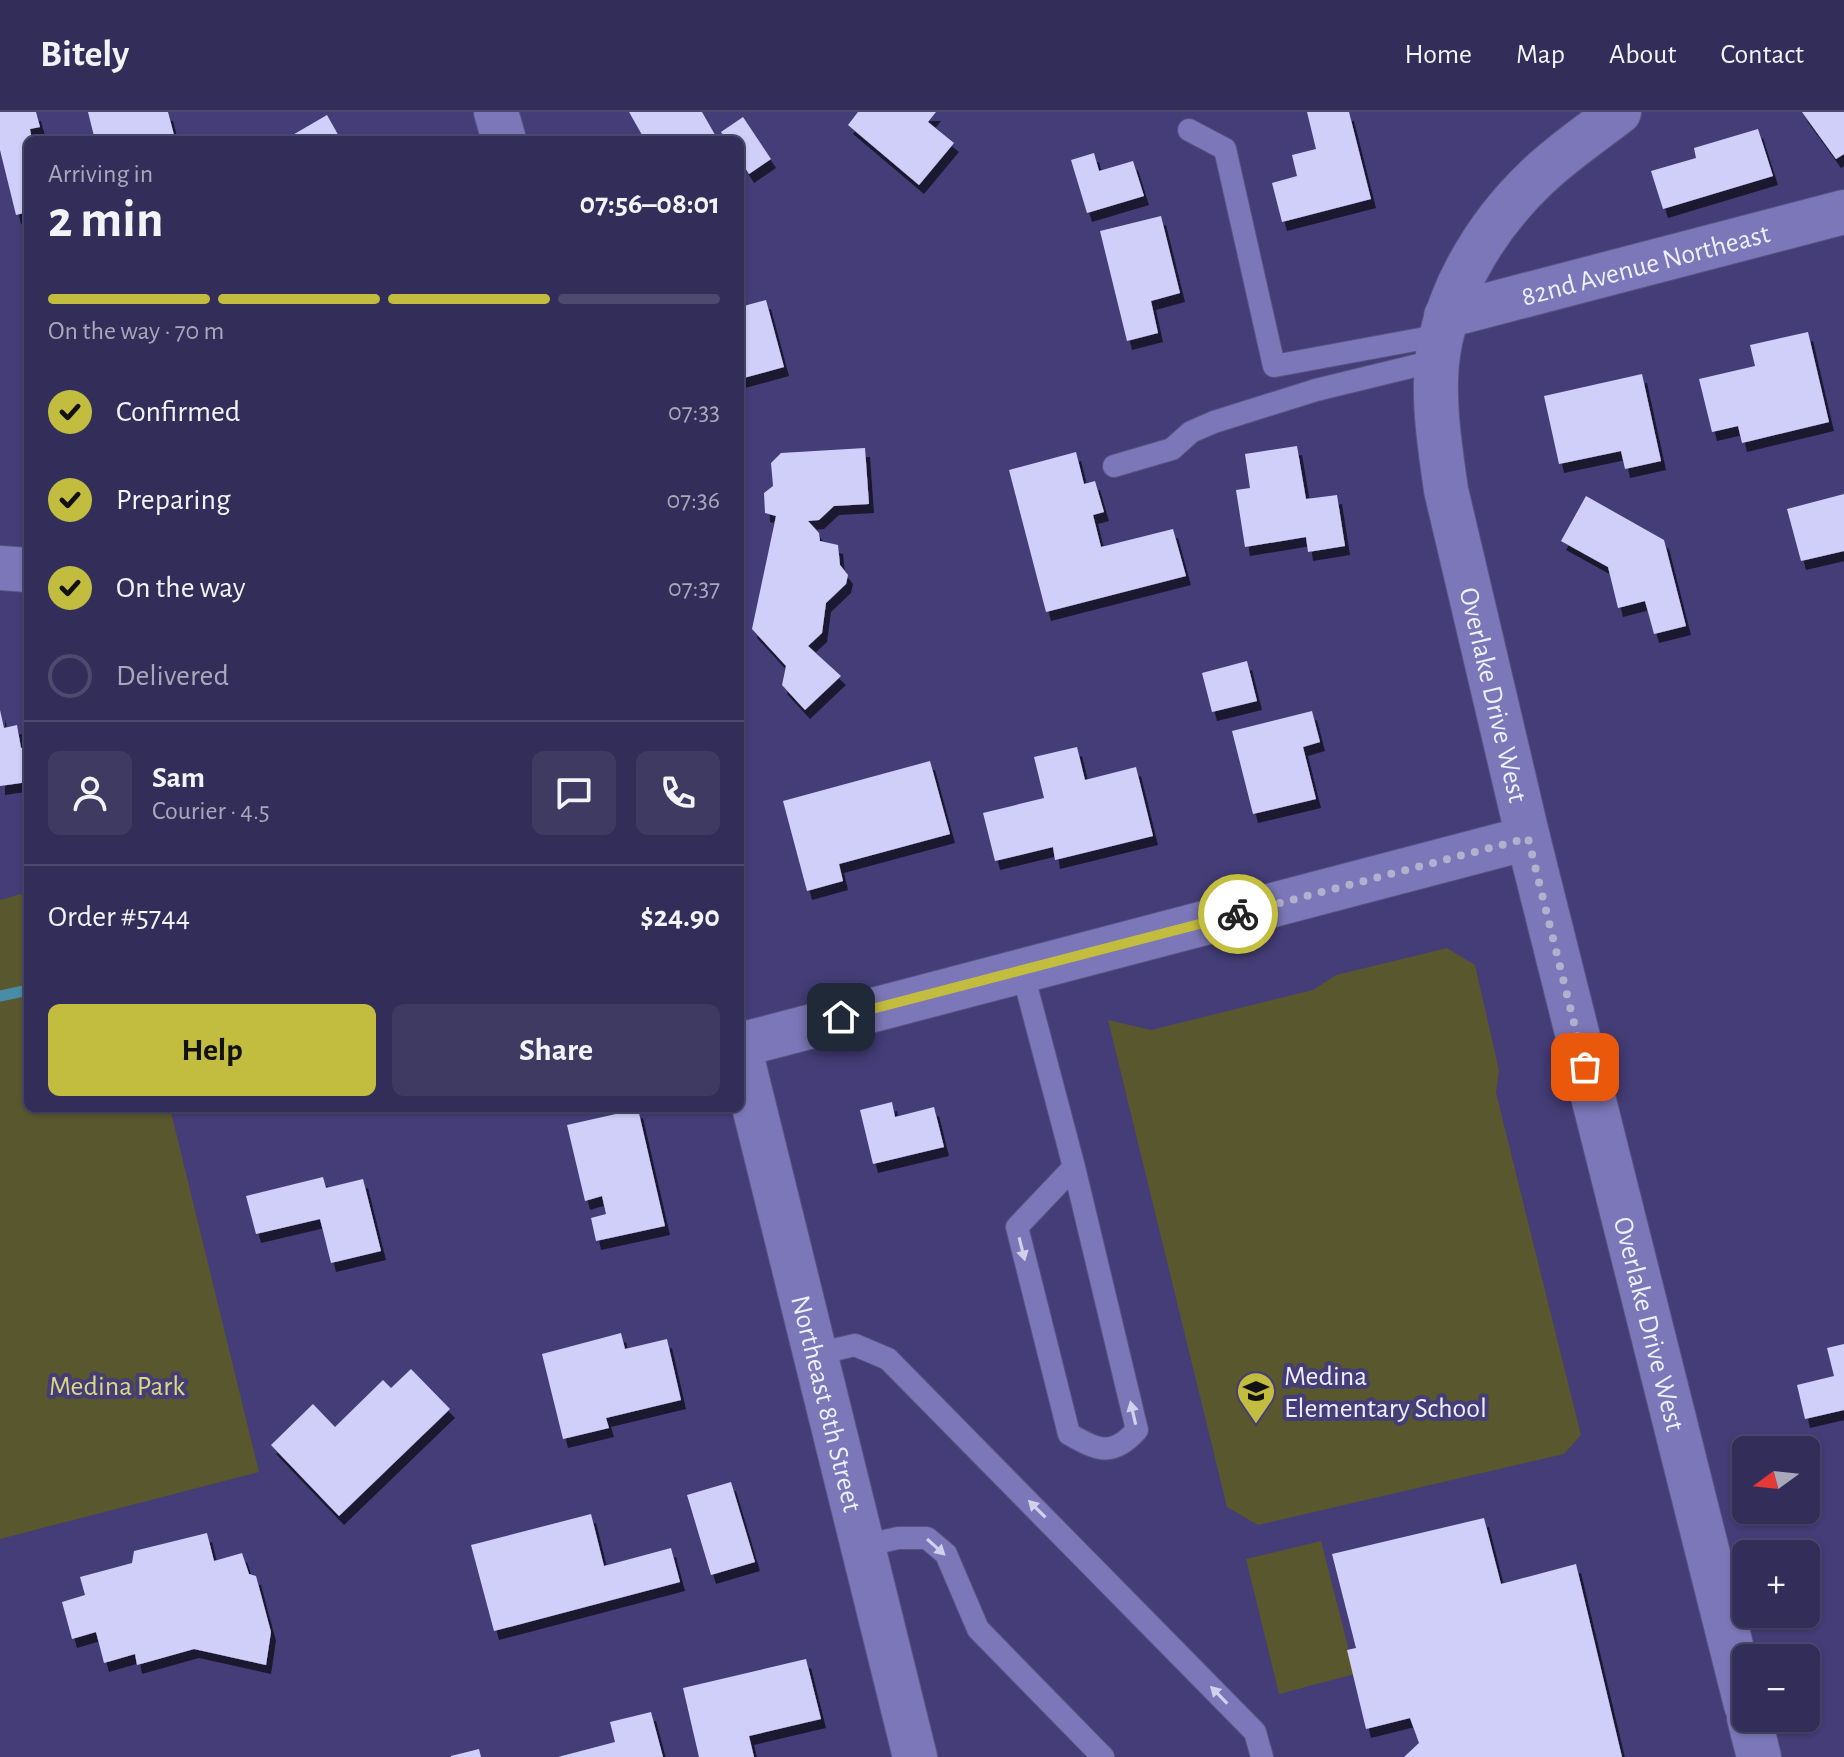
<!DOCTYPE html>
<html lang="en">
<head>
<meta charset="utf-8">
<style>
  :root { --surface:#332e59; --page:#3e3a62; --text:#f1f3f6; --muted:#a9a8ba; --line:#4e4a6f; --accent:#c3bd3f }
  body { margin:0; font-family:"Alegreya Sans",sans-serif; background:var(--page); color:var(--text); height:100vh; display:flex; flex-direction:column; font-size:30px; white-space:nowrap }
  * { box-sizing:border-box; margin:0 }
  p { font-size:26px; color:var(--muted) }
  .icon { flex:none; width:44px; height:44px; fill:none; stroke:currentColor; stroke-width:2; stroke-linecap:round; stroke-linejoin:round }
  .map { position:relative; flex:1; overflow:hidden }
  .sheet { position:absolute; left:24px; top:24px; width:720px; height:976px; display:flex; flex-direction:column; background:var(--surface); border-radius:12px; box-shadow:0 2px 6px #0004,0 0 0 2px var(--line) }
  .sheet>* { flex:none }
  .needle { width:52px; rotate:255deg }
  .buttons { position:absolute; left:1732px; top:1324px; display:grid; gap:16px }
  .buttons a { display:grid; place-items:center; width:88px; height:88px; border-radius:12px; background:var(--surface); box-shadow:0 2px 6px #0004,0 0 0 2px var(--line); font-size:40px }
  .pin { position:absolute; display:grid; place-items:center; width:68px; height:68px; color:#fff; margin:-34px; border-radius:16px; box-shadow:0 4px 12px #0006 }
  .courier { position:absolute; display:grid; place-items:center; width:80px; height:80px; margin:-40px; border:6px solid #c3bd3f; border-radius:50%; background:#fff; color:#222; box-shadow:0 2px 10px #0007 }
  .head em { font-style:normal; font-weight:600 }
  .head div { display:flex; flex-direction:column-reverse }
  .head { display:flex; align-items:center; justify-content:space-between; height:136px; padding:0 24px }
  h1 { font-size:52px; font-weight:600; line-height:60px }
  .bar { display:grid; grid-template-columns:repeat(4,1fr); gap:12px 8px; align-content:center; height:96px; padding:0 24px }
  .bar i { height:10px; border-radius:6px; background:var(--line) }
  .bar .current { background:var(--accent) }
  .bar p { grid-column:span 4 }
  .line { display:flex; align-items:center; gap:20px; padding:0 24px; border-top:2px solid var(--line) }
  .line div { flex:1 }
  .round { display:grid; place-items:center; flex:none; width:84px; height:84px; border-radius:12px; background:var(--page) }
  ol { padding:0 24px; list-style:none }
  li { display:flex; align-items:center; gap:24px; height:88px }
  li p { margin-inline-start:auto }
  li .icon { padding:8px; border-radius:50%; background:var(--accent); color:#111; stroke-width:4 }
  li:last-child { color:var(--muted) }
  li i { width:44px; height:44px; border:4px solid var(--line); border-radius:50% }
  .action { display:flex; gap:16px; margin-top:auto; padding:16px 24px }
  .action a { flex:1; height:92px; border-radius:12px; background:var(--accent); color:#111; font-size:32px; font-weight:600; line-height:92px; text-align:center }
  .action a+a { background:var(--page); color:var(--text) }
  header { display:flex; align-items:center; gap:48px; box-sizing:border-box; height:112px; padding:0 40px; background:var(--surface); border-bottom:2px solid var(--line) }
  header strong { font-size:38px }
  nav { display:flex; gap:44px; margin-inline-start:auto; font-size:28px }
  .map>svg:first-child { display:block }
  .green { fill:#58572e }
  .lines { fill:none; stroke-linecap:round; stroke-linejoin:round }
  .stream { stroke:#488ca8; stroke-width:11 }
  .building { fill:#d0cff9; filter:url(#shadow) }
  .lane-casing { stroke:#5a5381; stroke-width:24 }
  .street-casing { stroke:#5a5381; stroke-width:46 }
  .secondary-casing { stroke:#5a5381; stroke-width:46 }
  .lane { stroke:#7c77b8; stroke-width:22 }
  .street { stroke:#7c77b8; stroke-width:44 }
  .secondary { stroke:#7c77b8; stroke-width:44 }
  .oneway { fill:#d2d0eb }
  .done { stroke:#b2b0cd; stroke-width:8; stroke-dasharray:0 14.4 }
  .route { stroke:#c3bd3f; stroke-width:10 }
  .labels { text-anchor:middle; stroke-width:8; stroke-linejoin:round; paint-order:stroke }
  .street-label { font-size:28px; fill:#eeeefc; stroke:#443d77 }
  .poi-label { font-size:28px; fill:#eeeefc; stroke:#443d77; text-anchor:start }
  .park-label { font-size:28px; fill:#dcd980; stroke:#443d77 }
</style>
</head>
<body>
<header>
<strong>Bitely</strong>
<nav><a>Home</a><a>Map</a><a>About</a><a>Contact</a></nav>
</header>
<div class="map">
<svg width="1844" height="1645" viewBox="0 0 1844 1645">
  <defs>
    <filter id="shadow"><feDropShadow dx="5" dy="9" stdDeviation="0" flood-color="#0009"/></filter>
  </defs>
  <rect width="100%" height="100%" fill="#443d77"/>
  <path class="green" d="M28,780V996H170L259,1360L0,1427V788Z
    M1447,836L1475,853L1499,958L1496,981L1581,1323L1564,1342L1258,1413L1227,1395L1108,908L1151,918L1313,878L1336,863Z
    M1321,1429L1355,1562L1279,1582L1246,1447Z"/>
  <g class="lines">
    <path class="stream" d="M0,884L28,878"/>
  </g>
  <path class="building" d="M0,0H36L40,15L30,17L32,28H28V100L16,103L0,38Z
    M88,0H168L174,23L150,28H95Z
    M629,0H702L718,28H645Z
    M858,0H936L928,10L954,31L919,73L848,13Z
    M1307,0H1349L1371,87L1282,110L1272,71L1297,64L1292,43L1316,37Z
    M1802,0H1844V42L1836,47Z
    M327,3L341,28H284Z
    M743,5L771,47L749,62L740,48V28H726L721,20Z
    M1758,17L1773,64L1663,97L1651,59L1696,46L1694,36Z
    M1094,41L1099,59L1133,49L1144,84L1087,101L1071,48Z
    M1161,104L1180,181L1151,189L1158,221L1127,229L1100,119Z
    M766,188L784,255L740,267V195Z
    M1808,220L1829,310L1742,331L1738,314L1712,320L1699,267L1755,254L1750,233Z
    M1642,262L1661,349L1625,357L1621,339L1559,352L1544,284Z
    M1297,334L1306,387L1337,383L1345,434L1308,440L1306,425L1245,435L1236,378L1250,376L1245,342Z
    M865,336L869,392L834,394L819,408L808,409L819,421L820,429L838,433L840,453L848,463L846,472L826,491L822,521L808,534L841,564L805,598L782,573L786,554L752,517L776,404L765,401L764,381L773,374L771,351L781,341Z
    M1076,340L1084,372L1095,369L1104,400L1093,403L1101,435L1173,417L1186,464L1046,500L1009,358Z
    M1844,382V439L1801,449L1787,397Z
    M1586,384L1664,428L1686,514L1654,522L1645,489L1618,496L1608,455L1561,429Z
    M1247,549L1257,589L1212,600L1202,561Z
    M0,598L4,616L17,613L21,636L28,635V670L0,674Z
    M1312,599L1320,630L1303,635L1316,687L1253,702L1232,619Z
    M1077,635L1085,668L1136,655L1153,724L1055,748L1053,735L995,749L983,701L1044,686L1034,645Z
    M930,649L950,722L839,752L843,769L807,779L783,689Z
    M892,990L895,1005L934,995L944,1035L873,1052L860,998Z
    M638,997L665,1114L596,1129L591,1106L606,1102L602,1084L585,1089L567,1013Z
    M323,1065L326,1076L363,1067L381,1139L331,1151L320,1107L256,1122L246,1084Z
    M621,1221L625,1237L667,1227L681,1288L606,1306L609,1316L563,1327L542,1242Z
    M1844,1232V1298L1805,1307L1797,1273L1834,1264L1827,1236Z
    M411,1257L450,1297L339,1404L271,1333L313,1292L335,1315L383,1268L391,1276Z
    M731,1370L755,1450L711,1463L687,1383Z
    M591,1402L604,1454L671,1436L680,1470L494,1519L471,1433Z
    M1484,1406L1501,1472L1576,1452L1622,1645H1404L1419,1631L1410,1606L1366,1617L1347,1538L1356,1536L1332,1442Z
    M207,1421L214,1449L242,1441L249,1462L256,1464L271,1520L266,1553L194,1537L137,1553L135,1542L104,1551L96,1520L72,1527L62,1490L85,1483L80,1465L132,1451L134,1439Z
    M806,1547L821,1607L749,1624L754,1645H699L683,1576Z
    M651,1600L663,1645H558L615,1630L610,1610Z
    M479,1637L481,1645H451V1644Z"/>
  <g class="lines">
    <g class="lane-casing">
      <path id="lane" d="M1189,18L1225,37L1274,254L1442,223
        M1114,354L1172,337L1191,320L1214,310L1316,278L1439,248
        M1022,858L1074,1055L1137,1318C1112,1346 1097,1338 1069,1322L1017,1115L1074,1055
        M816,1242L855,1233L888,1247L1255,1620L1262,1645
        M863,1434L898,1426H927L946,1442L978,1517L1103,1645"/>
    </g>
    <g class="street-casing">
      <g id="street">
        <path d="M496,0L504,28"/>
        <path id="s1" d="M1446,204L1844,100"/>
        <path d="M0,456L28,458"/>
        <path d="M740,933L1528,726"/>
        <path id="s2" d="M740,938L915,1645"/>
      </g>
    </g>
    <g class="secondary-casing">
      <g id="secondary">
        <path id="s3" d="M1619,0C1592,21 1562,41 1537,65C1483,116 1437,193 1436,268C1435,305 1441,342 1446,378L1528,726L1746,1593"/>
        <path d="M1749,1606L1759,1645"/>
      </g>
    </g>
    <use href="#lane" class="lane"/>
    <use href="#street" class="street"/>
    <use href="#secondary" class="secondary"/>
  </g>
  <defs><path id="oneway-solid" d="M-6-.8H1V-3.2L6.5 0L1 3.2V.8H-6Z" transform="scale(2)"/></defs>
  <g class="oneway">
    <use href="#oneway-solid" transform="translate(1022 1137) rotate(76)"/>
    <use href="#oneway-solid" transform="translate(1133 1301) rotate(-103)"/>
    <use href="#oneway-solid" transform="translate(1037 1397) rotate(-135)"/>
    <use href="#oneway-solid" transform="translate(936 1435) rotate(42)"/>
    <use href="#oneway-solid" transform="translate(1219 1583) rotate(-134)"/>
  </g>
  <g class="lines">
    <path class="done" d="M1238,802L1528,726L1585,955"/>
    <path class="route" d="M841,905L1238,802"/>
  </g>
  <defs>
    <g id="school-pin" transform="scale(2)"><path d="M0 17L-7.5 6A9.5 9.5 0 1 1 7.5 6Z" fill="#c3bd3f" stroke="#443d77"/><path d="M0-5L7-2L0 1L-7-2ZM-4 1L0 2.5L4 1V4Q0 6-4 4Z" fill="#111"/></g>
  </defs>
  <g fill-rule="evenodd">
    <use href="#school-pin" x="1256" y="1279"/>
  </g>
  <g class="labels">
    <g class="street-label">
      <text dy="10" stroke="none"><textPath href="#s1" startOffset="206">82nd Avenue Northeast</textPath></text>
      <text dy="10" stroke="none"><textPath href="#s3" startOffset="658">Overlake Drive West</textPath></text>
      <text dy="10" stroke="none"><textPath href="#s3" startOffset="1306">Overlake Drive West</textPath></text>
      <text dy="10" stroke="none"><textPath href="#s2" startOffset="364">Northeast 8th Street</textPath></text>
    </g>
    <g class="poi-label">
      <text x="1284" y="1273">Medina<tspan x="1284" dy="32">Elementary School</tspan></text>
    </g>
    <g class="park-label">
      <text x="117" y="1283">Medina Park</text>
    </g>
  </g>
</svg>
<div class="buttons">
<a><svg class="needle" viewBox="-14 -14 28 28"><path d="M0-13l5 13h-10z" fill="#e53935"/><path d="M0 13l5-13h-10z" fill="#a9a8ba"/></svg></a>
<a>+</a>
<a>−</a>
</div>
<div class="pin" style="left:1585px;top:955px;background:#ea580c"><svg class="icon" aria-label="bag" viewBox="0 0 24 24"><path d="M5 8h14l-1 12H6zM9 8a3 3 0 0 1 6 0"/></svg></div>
<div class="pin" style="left:841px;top:905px;background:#1f2937"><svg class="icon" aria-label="home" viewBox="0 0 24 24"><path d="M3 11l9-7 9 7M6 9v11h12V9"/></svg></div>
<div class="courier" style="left:1238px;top:802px"><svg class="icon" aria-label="bike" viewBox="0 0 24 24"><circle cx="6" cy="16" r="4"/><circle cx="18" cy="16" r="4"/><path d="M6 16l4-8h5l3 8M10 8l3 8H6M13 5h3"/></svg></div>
<section class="sheet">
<div class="head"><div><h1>2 min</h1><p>Arriving in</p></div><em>07:56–08:01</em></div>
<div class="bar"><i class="current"></i><i class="current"></i><i class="current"></i><i></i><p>On the way · 70 m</p></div>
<ol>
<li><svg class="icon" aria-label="check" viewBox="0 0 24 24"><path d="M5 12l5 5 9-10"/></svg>Confirmed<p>07:33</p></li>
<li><svg class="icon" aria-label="check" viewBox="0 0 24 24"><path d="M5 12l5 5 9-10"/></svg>Preparing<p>07:36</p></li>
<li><svg class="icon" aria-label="check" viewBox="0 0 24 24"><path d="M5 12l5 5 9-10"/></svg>On the way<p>07:37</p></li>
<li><i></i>Delivered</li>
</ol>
<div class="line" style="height:144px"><a class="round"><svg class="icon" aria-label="person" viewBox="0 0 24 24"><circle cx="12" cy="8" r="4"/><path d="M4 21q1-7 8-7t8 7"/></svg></a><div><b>Sam</b><p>Courier · 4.5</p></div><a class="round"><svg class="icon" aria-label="chat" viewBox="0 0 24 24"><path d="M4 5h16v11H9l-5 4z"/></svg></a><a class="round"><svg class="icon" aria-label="phone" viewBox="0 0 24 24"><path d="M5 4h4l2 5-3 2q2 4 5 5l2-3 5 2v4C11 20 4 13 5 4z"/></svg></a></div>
<div class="line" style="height:104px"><div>Order #5744</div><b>$24.90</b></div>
<div class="action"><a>Help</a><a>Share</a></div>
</section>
</div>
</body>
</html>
